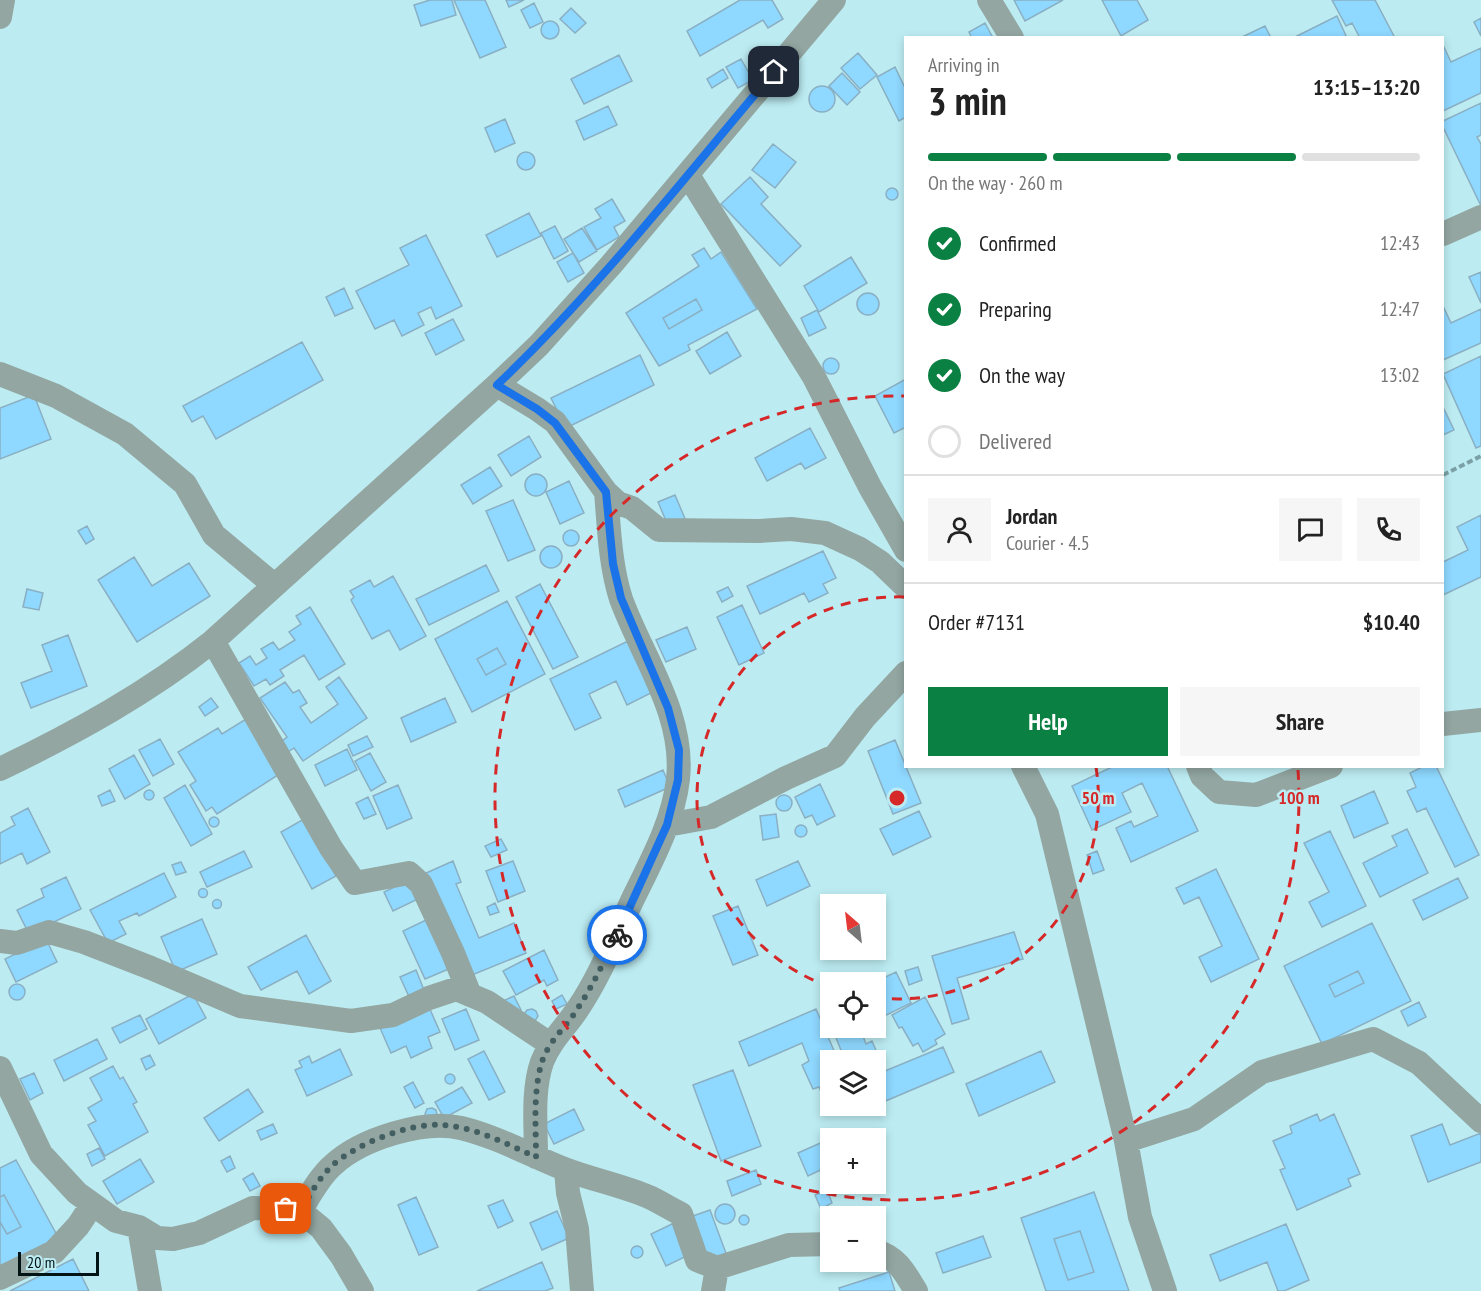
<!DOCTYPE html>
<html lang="en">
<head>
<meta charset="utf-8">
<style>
  :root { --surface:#fff; --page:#f6f6f6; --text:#222; --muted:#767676; --line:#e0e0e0; --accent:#0b8043 }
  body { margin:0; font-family:"PT Sans Narrow",sans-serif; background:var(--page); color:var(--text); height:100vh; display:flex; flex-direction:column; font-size:22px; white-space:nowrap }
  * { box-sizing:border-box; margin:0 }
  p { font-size:20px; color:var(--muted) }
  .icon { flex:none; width:33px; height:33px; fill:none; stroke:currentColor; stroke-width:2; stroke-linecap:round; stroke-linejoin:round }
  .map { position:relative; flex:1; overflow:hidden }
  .sheet { position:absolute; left:904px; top:36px; width:540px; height:732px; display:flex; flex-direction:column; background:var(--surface); border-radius:0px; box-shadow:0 3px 9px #0003 }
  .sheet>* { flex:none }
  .needle { width:39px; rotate:332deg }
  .tools { position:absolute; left:820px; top:894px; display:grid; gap:12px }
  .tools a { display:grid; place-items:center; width:66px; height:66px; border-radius:0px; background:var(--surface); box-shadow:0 3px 9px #0003; font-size:30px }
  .scale { position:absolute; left:18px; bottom:15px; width:81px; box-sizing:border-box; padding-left:6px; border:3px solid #021315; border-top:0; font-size:16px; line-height:21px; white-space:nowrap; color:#021315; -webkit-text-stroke:4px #bcecf2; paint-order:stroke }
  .pin { position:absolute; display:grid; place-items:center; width:51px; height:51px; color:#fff; margin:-26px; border-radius:12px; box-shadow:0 3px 9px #0006 }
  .courier { position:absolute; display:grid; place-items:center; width:60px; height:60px; margin:-30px; border:4px solid #1a73e8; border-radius:50%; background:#fff; color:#222; box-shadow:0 2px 8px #0007 }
  .summary em { font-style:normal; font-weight:600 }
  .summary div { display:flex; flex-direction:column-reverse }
  .summary { display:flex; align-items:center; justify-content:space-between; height:102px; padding:0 24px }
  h1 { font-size:39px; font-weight:600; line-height:45px }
  .bar { display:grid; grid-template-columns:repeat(4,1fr); gap:9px 6px; align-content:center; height:72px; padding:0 24px }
  .bar i { height:8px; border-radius:4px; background:var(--line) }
  .bar .on { background:var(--accent) }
  .bar p { grid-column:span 4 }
  .line { display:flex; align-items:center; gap:15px; padding:0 24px; border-top:2px solid var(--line) }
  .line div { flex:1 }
  .round { display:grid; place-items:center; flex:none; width:63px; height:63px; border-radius:0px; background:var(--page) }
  ol { padding:0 24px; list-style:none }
  li { display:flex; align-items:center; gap:18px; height:66px }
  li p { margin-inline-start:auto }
  li .icon { padding:6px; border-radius:50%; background:var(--accent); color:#fff; stroke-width:4 }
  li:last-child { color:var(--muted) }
  li i { width:33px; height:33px; border:3px solid var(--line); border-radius:50% }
  .primary-button { display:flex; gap:12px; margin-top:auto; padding:12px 24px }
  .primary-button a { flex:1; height:69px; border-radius:0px; background:var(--accent); color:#fff; font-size:24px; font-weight:600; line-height:69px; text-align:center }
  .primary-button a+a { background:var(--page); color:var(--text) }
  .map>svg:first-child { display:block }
  .building { fill:#8fd8ff; stroke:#8aafc3; stroke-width:1.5; fill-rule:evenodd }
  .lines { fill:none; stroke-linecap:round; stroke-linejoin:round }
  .path { stroke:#7ba0a5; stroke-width:4; stroke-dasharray:6 3; stroke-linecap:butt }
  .street { stroke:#93a6a1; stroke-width:24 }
  .done { stroke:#435f62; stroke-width:6; stroke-dasharray:0 10.8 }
  .route { stroke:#1a73e8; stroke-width:8 }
  .ring { fill:none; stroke:#d62828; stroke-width:3; stroke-dasharray:10 8 }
  .centre { fill:#d62828; stroke:#bcecf2; stroke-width:3 }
  .ring-label { font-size:18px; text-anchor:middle; font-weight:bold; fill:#d62828; stroke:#bcecf2; stroke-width:5; stroke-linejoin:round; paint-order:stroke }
</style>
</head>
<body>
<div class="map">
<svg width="1481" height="1291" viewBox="0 0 1481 1291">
  <rect width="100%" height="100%" fill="#bcecf2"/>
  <path class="building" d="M430,0H452L456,15L421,26L414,5Z
    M454,0H485L506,47L480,58Z
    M506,0H524L509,7Z
    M740,0H772L783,19L768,28L763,20L700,56L687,31Z
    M1014,0H1063L1025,21Z
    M1102,0H1137L1148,20L1121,36Z
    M1332,0H1375L1395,38H1360L1352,23L1346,26Z
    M534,3L543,22L530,28L521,10Z
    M571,8L586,23L575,33L560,19Z
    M1337,16L1347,38H1293Z
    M1481,18V36L1474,22Z
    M541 30a9 9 0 1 1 18 0a9 9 0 1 1-18 0Z
    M985,23L993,38H972L969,32Z
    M1265,26L1271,38H1240Z
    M1443,45L1451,62L1481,48V93L1443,111Z
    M858,53L877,75L860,89L841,68Z
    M619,55L632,81L584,104L571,79Z
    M741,59L753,80L738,88L726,67Z
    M895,67L906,90V117L899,121L877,77Z
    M723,69L728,78L712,88L707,79Z
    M842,73L860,92L847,105L829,86Z
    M809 99a13 13 0 1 1 26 0a13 13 0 1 1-26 0Z
    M1481,103V135L1477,137L1481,144V206L1443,127V121Z
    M608,106L617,125L584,140L576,121Z
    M505,119L515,143L495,152L485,128Z
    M773,144L796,162L775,188L752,170Z
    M517 161a9 9 0 1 1 18 0a9 9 0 1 1-18 0Z
    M750,177L768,197L761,204L801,246L780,266L721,204Z
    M886 194a6 6 0 1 1 12 0a6 6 0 1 1-12 0Z
    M612,199L625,221L614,227L619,237L597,250L584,227L601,218L595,209Z
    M529,213L541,236L497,257L486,235Z
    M555,226L568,251L554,259L541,233Z
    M582,228L597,251L579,262L564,239Z
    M426,235L462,306L436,319L431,307L418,313L424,325L402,336L394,320L375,329L356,291L409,265L400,248Z
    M704,248L711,259L721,252L757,309L688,345L690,350L659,366L626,313L699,266L692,255ZM696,299L702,310L669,329L663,318Z
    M573,253L584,273L568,282L557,262Z
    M851,257L867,283L819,312L804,286Z
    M1481,272V303L1469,277Z
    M344,288L353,308L335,316L326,297Z
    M857 304a11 11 0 1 1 22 0a11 11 0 1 1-22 0Z
    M696,299L702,310L669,329L663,318Z
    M1443,306L1451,323L1481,309V343L1443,360Z
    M817,310L826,328L809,336L801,318Z
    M453,319L464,340L436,355L425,333Z
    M727,332L741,356L710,374L696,351Z
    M302,342L323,380L216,439L203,416L192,422L183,406Z
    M640,355L654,385L566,428L551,398Z
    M1481,356V446L1476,448L1443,374Z
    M823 366a8 8 0 1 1 16 0a8 8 0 1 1-16 0Z
    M906,379V427L894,433L875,396Z
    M34,395L51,439L0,459V408Z
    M1443,407L1454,430L1443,435Z
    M810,428L826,458L805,469L801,463L767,481L755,458Z
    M529,436L541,457L511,476L498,455Z
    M490,467L502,486L473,504L461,485Z
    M525 485a11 11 0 1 1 22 0a11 11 0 1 1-22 0Z
    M569,481L584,513L560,524L546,492Z
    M675,495L686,521L669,528L658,502Z
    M513,500L535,550L508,561L486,511Z
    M1481,515V577L1443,595V562L1468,550L1457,527Z
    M87,526L94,539L86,544L78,531Z
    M563 538a8 8 0 1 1 16 0a8 8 0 1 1-16 0Z
    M540 557a11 11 0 1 1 22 0a11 11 0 1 1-22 0Z
    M823,551L836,578L823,584L828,593L809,602L804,593L760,614L747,586Z
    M134,557L152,586L189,563L210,596L137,642L98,580Z
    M486,565L499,591L429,625L416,599Z
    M393,576L426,636L400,650L389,630L372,639L351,600L354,597L350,591L370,580L374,587Z
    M540,584L578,657L553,669L516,597Z
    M728,587L733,596L722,602L717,592Z
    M27,589L43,593L39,610L23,607Z
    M507,601L545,674L472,712L435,639ZM497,648L506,664L486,675L477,659Z
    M742,605L764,653L739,665L717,617Z
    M310,607L345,664L319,680L304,655L280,670L284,676L270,685L266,679L254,686L239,663L250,656L256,665L267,658L261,649L273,642L279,650L295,640L289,632L301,624L296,616Z
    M687,627L696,649L666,662L656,640Z
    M68,635L87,686L31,708L21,683L52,671L42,645Z
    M628,641L653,692L627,705L616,681L589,694L601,718L575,730L550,679Z
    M497,648L506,664L486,675L477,659Z
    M339,677L367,718L303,761L294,748L288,752L281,742L287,737L260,698L285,682L293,693L299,690L307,703L300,707L311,723L338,704L326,687Z
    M211,698L218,707L205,716L199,707Z
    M445,698L456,722L411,742L401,718Z
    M246,719L281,773L217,814L212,807L206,811L190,785L196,781L178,752L218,728L222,734Z
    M367,736L373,747L353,756L348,745Z
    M160,739L174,764L153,776L139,750Z
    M895,740L921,803L893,814L868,751Z
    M347,749L357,770L325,786L315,765Z
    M370,753L386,782L371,791L355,761Z
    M134,755L150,784L125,799L109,769Z
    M1114,766H1167L1198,831L1131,862L1116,828L1131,821L1134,827L1158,816L1142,783L1122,793L1131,812L1092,830L1072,786Z
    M1424,766H1436L1479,855L1455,867L1426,808L1417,812L1407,791L1416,787L1410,773Z
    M663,770L670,787L625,807L618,790Z
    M820,784L835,816L817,825L812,815L805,818L795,797Z
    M185,785L212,834L191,846L164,798Z
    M398,785L412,818L387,829L373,796Z
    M110,790L115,801L102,806L98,796Z
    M144 795a5 5 0 1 1 10 0a5 5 0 1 1-10 0Z
    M1374,791L1388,823L1354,838L1341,806Z
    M776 803a8 8 0 1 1 16 0a8 8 0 1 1-16 0Z
    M368,797L376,814L364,819L356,803Z
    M28,808L50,852L27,864L22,853L0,864V833L15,825L11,817Z
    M919,811L931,837L893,855L880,829Z
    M776,814L779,837L763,840L760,816Z
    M209 822a5 5 0 1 1 10 0a5 5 0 1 1-10 0Z
    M304,819L336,876L312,889L281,832Z
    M795 831a6 6 0 1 1 12 0a6 6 0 1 1-12 0Z
    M1407,829L1428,873L1380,897L1363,863L1397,846L1392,836Z
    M1330,831L1366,906L1322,927L1309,902L1329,892L1304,843Z
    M501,839L507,850L491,857L485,846Z
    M244,851L252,867L207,887L200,872Z
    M1097,851L1104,870L1093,874L1087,855Z
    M453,861L461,882L456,884L479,938L514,923L526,953L467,977L424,874Z
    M513,861L525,891L498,902L486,871Z
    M798,861L810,886L767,906L756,880Z
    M181,862L186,872L176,875L172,865Z
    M1216,869L1259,959L1211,982L1199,957L1222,946L1199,897L1184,904L1176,888Z
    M164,873L176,897L139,916L137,913L119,921L126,934L108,943L90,910Z
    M66,877L81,909L29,934L17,910L44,897L41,889Z
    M1458,878L1468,898L1423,920L1413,900Z
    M409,880L418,899L393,911L384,892Z
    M198.5 893a4.5 4.5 0 1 1 9 0a4.5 4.5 0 1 1-9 0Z
    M212.5 904a4.5 4.5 0 1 1 9 0a4.5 4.5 0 1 1-9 0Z
    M495,903L499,912L490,915L487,907Z
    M738,906L758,955L733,965L713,916Z
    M202,919L217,954L176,972L161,937Z
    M428,919L451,968L425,979L403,931Z
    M1372,923L1411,1001L1322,1044L1284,966ZM1358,971L1364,983L1335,997L1329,985Z
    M1014,932L1023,959L957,978L969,1019L952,1024L932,956Z
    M306,935L331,981L309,994L297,971L261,990L248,967Z
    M46,939L57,962L16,982L5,959Z
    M544,950L558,980L547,986L544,980L516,995L503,971Z
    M918,967L922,980L909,985L905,971Z
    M416,970L426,995L411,1001L400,977Z
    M1358,971L1364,983L1335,997L1329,985Z
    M896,972L911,1003L876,1020L875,982Z
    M9 992a8 8 0 1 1 16 0a8 8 0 1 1-16 0Z
    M193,994L206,1018L159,1044L146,1019Z
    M562,995L567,1004L556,1009L552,1001Z
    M514,996L521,1010L513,1015L505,1000Z
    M925,997L945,1034L935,1040L937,1044L923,1052L918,1043L913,1046L902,1027L899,1028L892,1015Z
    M1419,1002L1426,1017L1408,1026L1401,1011Z
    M429,1007L440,1032L428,1037L432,1048L411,1058L406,1046L391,1053L380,1028Z
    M466,1009L479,1040L455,1050L442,1019Z
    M532,1009L536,1011L538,1016L535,1021L524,1014L527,1010Z
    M816,1009L838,1060H831V1101L826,1104L819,1087L813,1089L802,1065L809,1061L802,1043L749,1066L739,1042Z
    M140,1015L147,1029L120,1043L112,1028Z
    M832,1028H860L866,1044L872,1041L885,1071L943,1047L954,1072L876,1105V1060H845Z
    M97,1039L107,1059L64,1081L54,1060Z
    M340,1049L352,1075L307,1096L295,1070L302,1067L299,1061L309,1056L312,1063Z
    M484,1051L505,1092L489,1100L468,1059Z
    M1041,1051L1055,1082L979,1116L966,1084Z
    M150,1055L155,1065L146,1070L141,1059Z
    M113,1066L120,1079L123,1077L137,1102L133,1104L148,1132L105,1156L88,1125L96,1121L88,1108L102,1100L90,1078Z
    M733,1070L761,1146L721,1161L693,1085Z
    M34,1073L43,1093L30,1100L20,1079Z
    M445 1079a5 5 0 1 1 10 0a5 5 0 1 1-10 0Z
    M413,1082L424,1103L415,1108L404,1087Z
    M462,1087L472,1103L444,1118L435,1102Z
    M248,1089L263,1112L219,1141L204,1118Z
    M432,1108L436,1110L437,1115L426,1118L425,1114L427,1109Z
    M574,1109L584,1130L554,1144L544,1124Z
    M1317,1114L1320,1121L1334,1114L1360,1174L1348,1179L1351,1186L1297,1210L1280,1170L1285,1168L1273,1141L1292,1133L1290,1126Z
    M273,1124L277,1133L261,1140L257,1131Z
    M1442,1124L1450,1145L1481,1133V1162L1428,1182L1411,1136Z
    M843,1133L845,1138H831V1165L808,1176L798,1153Z
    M99,1148L105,1159L92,1166L87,1154Z
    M230,1156L235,1168L227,1172L221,1161Z
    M140,1159L154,1182L117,1204L103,1181Z
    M16,1160L58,1237L0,1268V1222L7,1234L21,1227L4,1195L0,1197V1168Z
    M756,1170L761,1184L732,1196L727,1181Z
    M253,1173L260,1186L250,1191L243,1179Z
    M827,1190L832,1203L821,1209L815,1195Z
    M1094,1192L1129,1291H1046L1021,1218ZM1080,1231L1094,1272L1068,1280L1054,1239Z
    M4,1195L21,1227L7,1234L0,1222V1197Z
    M416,1197L438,1247L419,1255L398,1205Z
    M503,1200L513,1221L498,1228L488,1206Z
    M715 1214a10 10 0 1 1 20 0a10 10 0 1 1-20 0Z
    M710,1210L727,1256L707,1263L690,1217Z
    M557,1211L569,1238L542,1250L530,1223Z
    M739 1220a5 5 0 1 1 10 0a5 5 0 1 1-10 0Z
    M676,1222L691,1254L666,1266L651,1234Z
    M1286,1224L1309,1280L1284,1291H1278L1267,1262L1220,1281L1210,1255Z
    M1080,1231L1094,1272L1068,1280L1054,1239Z
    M983,1236L991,1257L943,1273L936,1253Z
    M631 1252a6 6 0 1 1 12 0a6 6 0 1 1-12 0Z
    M73,1259L89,1291H10Z
    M542,1262L553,1288L545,1291H477Z
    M889,1272L895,1291H840L839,1288Z"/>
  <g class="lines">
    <path class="path" d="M1443,475L1481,456"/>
    <path class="street" d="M989,0L1012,38
      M0,17L3,0
      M688,175L814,377L870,487L906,550
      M1443,234L1481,217
      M0,374L56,396L125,434L185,484L214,535L274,585
      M497,385L537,409L555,422L606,492L618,503L632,508L659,530L759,531L791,529L825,533L860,549L880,562L906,587
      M213,641L331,848L355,883L409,873L421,884L453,953L470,995
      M1443,724L1481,720
      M1023,766L1047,814L1126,1141L1140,1217L1165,1291
      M1198,766L1202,776L1219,792L1256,795L1331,766
      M0,769C75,733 148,693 213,641L497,385L539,345L611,265L834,0
      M667,825L711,817L786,778L835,756L865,717L906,673
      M0,941L17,943L49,932L84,942L151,968L240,1006L351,1021L393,1015L429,998L456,989L487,1002L550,1044
      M0,1068L41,1154L77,1193L116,1221L139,1227L157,1238L173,1239L199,1233L253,1208L286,1209L310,1219L321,1228L341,1255L362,1291
      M1126,1141L1194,1119L1262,1072L1373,1039L1419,1063L1481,1121
      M536,1157C536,1126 532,1091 542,1062C550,1041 565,1028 577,1010C599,978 614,940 630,905C649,865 673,824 678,779C685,714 642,657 621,599C610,565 609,527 606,492
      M566,1170L568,1193L577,1229L582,1291
      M299,1213C309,1197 319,1177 333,1165C361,1139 424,1119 461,1128C498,1137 531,1156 567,1170C594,1180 623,1186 649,1197C660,1202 671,1209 681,1214L697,1260L717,1268L789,1245L831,1244
      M139,1227L150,1291
      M876,1251C897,1257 905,1273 916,1291
      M0,1278L54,1252L78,1226L92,1205
      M713,1291L717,1268"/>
  </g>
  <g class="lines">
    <path class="done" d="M286,1209L299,1213C309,1197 319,1177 334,1164C357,1144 409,1123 440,1125C473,1126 507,1144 536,1157C536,1126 533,1095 541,1065C547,1042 566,1028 578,1008C593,985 605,960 617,935"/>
    <path class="route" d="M617,935L667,825L678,780L679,750L668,708L621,598L613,564L606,492L555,423L537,409L497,385C598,289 684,178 774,72"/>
  </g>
  <g class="ring">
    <path d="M830 987A201 201 0 0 1 906 597M1096 767A201 201 0 0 1 878 998"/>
    <path d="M1298 770A402 402 0 1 1 904 396"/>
  </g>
  <circle cx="897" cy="798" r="9" class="centre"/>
  <g class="ring-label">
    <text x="1098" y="804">50 m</text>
    <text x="1299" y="804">100 m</text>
  </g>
</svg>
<div class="tools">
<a><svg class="needle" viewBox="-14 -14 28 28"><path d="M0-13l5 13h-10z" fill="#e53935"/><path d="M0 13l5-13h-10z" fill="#767676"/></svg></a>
<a><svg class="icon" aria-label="locate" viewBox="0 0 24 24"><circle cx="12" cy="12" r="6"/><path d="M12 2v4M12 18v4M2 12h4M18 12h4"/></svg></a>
<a><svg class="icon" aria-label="layers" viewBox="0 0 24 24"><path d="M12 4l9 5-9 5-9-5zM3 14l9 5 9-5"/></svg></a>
<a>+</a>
<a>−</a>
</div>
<div class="scale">20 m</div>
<div class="pin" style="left:286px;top:1209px;background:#ea580c"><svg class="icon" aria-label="bag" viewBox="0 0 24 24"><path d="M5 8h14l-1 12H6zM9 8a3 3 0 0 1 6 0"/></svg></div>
<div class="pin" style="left:774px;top:72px;background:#1f2937"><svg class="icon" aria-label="home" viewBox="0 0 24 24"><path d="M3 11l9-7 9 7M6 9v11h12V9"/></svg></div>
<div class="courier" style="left:617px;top:935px"><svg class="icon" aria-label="bike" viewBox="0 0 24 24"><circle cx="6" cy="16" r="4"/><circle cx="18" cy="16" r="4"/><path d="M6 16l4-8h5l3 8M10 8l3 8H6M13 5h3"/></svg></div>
<section class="sheet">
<div class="summary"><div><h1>3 min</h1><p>Arriving in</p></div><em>13:15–13:20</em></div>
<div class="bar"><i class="on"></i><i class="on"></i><i class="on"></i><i></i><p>On the way · 260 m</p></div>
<ol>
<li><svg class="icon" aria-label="check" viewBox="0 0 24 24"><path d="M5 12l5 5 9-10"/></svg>Confirmed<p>12:43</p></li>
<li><svg class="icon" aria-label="check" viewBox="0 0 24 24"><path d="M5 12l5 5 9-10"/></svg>Preparing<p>12:47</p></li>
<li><svg class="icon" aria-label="check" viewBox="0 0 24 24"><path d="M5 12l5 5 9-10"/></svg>On the way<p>13:02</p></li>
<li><i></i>Delivered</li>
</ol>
<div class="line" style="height:108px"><a class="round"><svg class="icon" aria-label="person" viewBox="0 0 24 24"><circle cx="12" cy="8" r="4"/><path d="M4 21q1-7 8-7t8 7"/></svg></a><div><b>Jordan</b><p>Courier · 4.5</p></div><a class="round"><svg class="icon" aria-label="chat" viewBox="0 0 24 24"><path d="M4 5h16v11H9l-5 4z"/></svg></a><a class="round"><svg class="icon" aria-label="phone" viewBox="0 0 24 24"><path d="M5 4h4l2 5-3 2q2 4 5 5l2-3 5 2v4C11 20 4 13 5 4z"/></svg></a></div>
<div class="line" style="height:78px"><div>Order #7131</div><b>$10.40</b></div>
<div class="primary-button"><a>Help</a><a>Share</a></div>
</section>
</div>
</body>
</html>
